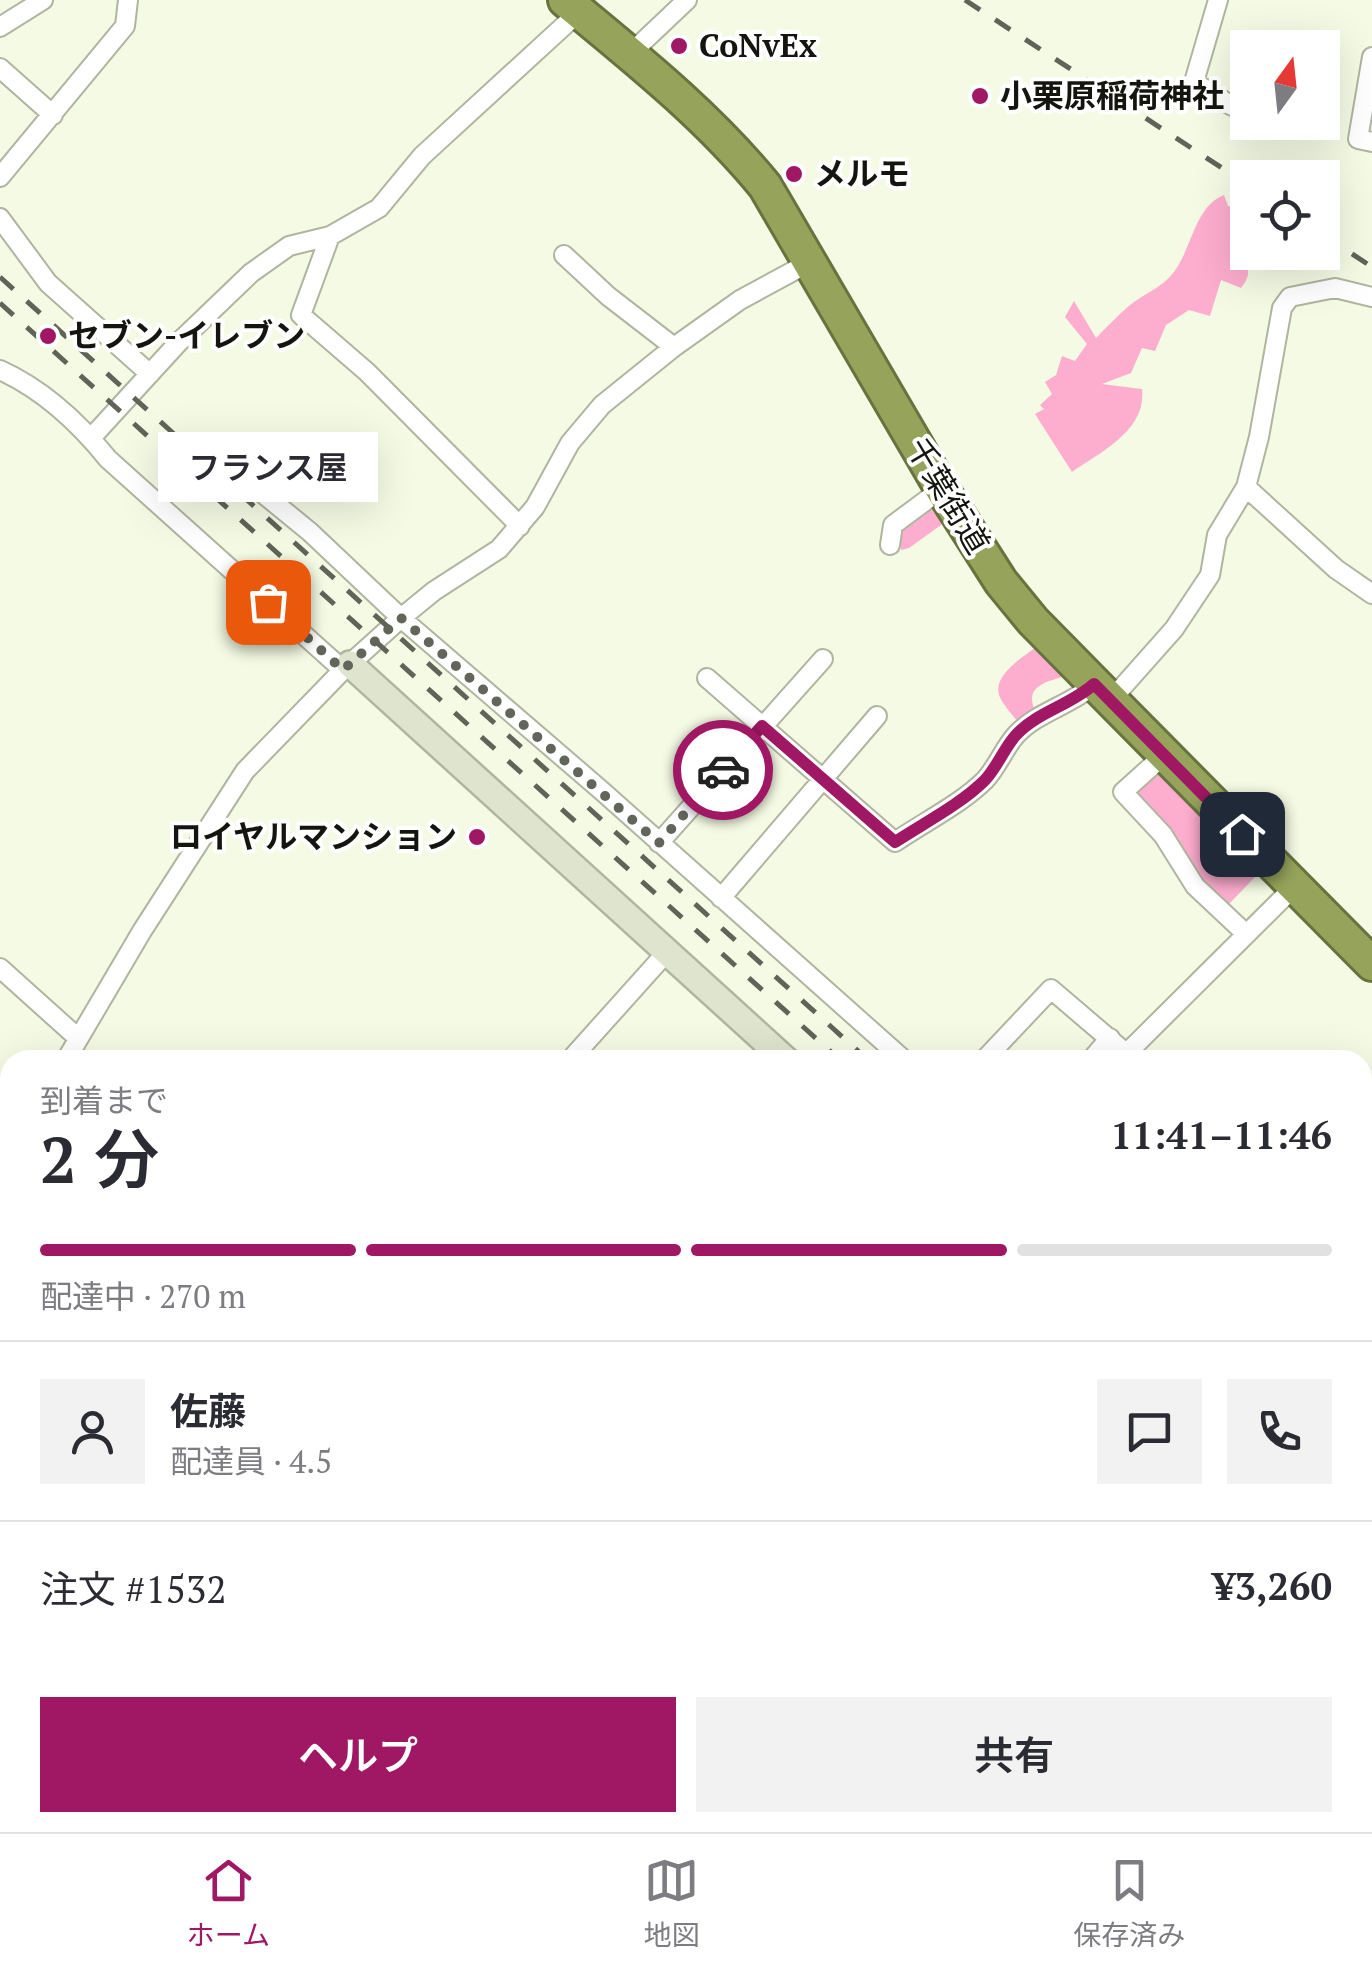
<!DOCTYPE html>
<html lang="ja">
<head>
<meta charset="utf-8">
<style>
  :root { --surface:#fff; --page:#f2f2f3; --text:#2b2b33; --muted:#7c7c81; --line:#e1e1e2; --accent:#a01764 }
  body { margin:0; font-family:"PT Serif","Noto Sans JP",serif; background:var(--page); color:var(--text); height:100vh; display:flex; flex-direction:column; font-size:38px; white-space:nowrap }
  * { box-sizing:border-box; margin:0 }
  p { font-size:32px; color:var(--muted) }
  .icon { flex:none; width:55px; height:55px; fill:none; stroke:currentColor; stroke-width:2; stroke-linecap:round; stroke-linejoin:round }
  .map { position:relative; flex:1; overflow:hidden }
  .sheet { position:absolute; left:0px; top:1050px; width:1372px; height:782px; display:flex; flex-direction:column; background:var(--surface); border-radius:30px 30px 0 0; box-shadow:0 10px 40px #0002 }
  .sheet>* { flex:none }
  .needle { width:65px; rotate:15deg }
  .controls { position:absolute; left:1230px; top:30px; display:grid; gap:20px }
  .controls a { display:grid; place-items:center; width:110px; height:110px; border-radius:0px; background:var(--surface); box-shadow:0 10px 40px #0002; font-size:50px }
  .pin { position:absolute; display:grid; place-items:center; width:85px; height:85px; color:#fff; margin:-42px; border-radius:20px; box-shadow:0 5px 15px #0006 }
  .courier { position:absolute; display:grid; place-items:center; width:100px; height:100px; margin:-50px; border:8px solid #a01764; border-radius:50%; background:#fff; color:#222; box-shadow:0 2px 12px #0007 }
  .bubble { position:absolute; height:70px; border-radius:0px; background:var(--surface); box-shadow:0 10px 40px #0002; font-size:32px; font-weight:600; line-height:70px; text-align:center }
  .overview em { font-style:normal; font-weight:600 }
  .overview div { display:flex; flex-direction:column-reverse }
  .overview { display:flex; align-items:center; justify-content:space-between; height:170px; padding:0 40px }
  h1 { font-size:65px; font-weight:600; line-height:75px }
  .bar { display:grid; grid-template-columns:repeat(4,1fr); gap:15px 10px; align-content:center; height:120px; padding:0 40px }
  .bar i { height:12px; border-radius:8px; background:var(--line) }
  .bar .selected { background:var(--accent) }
  .bar p { grid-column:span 4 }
  .line { display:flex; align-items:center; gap:25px; padding:0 40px; border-top:2px solid var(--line) }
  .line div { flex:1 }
  .round { display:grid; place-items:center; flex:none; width:105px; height:105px; border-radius:0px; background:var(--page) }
  .primary-button { display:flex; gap:20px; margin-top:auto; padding:20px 40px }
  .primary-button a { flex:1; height:115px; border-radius:0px; background:var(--accent); color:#fff; font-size:40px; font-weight:600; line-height:115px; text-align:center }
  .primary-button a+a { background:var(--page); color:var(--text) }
  .tab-bar { display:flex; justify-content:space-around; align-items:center; height:140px; border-top:2px solid var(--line); background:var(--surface); font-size:28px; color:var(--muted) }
  .tab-bar a { display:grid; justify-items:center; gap:5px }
  .tab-bar .selected { color:var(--accent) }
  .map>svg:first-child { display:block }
  .green { fill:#fdadce }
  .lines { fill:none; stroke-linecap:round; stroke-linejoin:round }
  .street-casing { stroke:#b0b5a0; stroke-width:22 }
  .secondary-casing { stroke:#b0b5a0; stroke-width:30 }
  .highway-casing { stroke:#68723f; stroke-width:38 }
  .street { stroke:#fff; stroke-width:18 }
  .secondary { stroke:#dfe4ce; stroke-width:25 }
  .highway { stroke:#95a45a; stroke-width:32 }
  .rail { stroke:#606357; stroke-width:5; stroke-dasharray:18 18; stroke-linecap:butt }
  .done { stroke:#626559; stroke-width:10; stroke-dasharray:0 18 }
  .route { stroke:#a01764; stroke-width:12 }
  .poi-dot { fill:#a01764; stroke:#fff; stroke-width:4 }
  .labels { text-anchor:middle; stroke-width:8; stroke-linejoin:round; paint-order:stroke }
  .poi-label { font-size:32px; font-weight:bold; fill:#13150e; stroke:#fff; text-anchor:start }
  .street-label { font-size:32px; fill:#13150e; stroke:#fff }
</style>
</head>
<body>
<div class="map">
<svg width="1372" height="1832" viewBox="0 0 1372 1832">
  <rect width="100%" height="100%" fill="#f4fae4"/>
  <path class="green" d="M1224,195L1228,206L1247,209L1234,252C1248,263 1254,272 1241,288L1221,280L1210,316L1189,310L1166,325L1155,351L1142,348L1131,373L1102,384L1142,389C1147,430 1101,452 1072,472L1035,414L1044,409L1040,405L1052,394L1045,382L1056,375L1062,356L1075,361L1087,344L1065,317L1074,301L1096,338C1107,327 1118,315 1130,305C1145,293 1162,288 1174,272C1192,248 1195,206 1224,195Z
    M932,506L942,520L941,525L909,548L901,550V529Z
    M1035,648L1062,677C1042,683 1025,688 1035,711L1019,724C1014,716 1002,704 999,695C993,675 1023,657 1035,648Z
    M1157,771L1258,874L1227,906L1201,882L1136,796V789Z
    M0,1337L10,1346V1410L0,1401Z"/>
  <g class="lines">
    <g class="street-casing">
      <path id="street" d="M1218,0L1194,82L1232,106
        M0,27L43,0
        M630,54L687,0
        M1372,57L1358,139L1372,142
        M0,68L53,115
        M0,177L125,26L128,0
        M0,218L48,283L150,374
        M330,236L301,315L367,372L520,526
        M564,255L608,296L674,347
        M0,370C42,389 79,423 108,459L343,670
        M91,438L178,343L251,273L289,246L330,236L379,208L422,156L579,12
        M244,478L310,532L401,618L434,591L499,549L535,507L570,443L602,405L674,347L740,300L810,262
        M1246,487L1336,569L1372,594
        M890,545L893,525L932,496
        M707,678L895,842C924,822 961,804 985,780C998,766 1004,748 1016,735C1037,712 1071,705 1095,684
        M1111,700L1174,629L1210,575L1217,535L1246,487L1259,437L1282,308L1290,297L1335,288L1372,297
        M1164,755L1123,792L1163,835L1195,886L1245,933
        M659,843L823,659
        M721,898L877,716
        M0,968L78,1038
        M1127,1053L1295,886
        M66,1060L142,931L245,771L343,670L401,618L602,791L904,1060
        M570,1060L666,953
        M984,1060L1051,989L1134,1060
        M1091,1060L1110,1038
        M1362,1105L1372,1095
        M0,1166L10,1150
        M1365,1269L1372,1275
        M1362,1334L1372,1323
        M1362,1476L1372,1484
        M0,1693L10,1682
        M171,1822L182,1832
        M909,1822L919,1832
        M216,1832L230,1822
        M288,1832L297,1822
        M707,1832L716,1822
        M1121,1832L1130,1822"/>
    </g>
    <g class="secondary-casing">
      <path id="secondary" d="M350,664L786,1060
        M1362,1578L1372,1587"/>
    </g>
    <g class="highway-casing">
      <path id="highway" d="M565,0C635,58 707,115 765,186L943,491L1001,582L1033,621L1095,684L1372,964"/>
    </g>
    <use href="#street" class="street"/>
    <use href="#secondary" class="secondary"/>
    <use href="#highway" class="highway"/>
    <path class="rail" d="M965,0L1248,185
      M1322,234L1372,267
      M0,277L868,1060
      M0,303L840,1060
      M1362,1503L1372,1511
      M1362,1532L1372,1541
      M1362,1698L1372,1702
      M249,1832L266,1822"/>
  </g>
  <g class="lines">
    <path class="done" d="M268,602L343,670L401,618L659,843L723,770"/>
    <path class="route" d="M723,770L762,726L895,842C924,823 961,804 985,780C998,766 1004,748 1016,735C1037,712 1071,705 1094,684L1242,834"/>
  </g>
  <g class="poi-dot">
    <circle cx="679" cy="46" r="10"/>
    <circle cx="980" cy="96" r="10"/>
    <circle cx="794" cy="174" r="10"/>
    <circle cx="48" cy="336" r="10"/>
    <circle cx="477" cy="837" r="10"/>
  </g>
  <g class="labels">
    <g class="poi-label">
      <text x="699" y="57">CoNvEx</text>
      <text x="1000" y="107">小栗原稲荷神社</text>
      <text x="814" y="185">メルモ</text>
      <text x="68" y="347">セブン-イレブン</text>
      <text x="457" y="848" text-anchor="end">ロイヤルマンション</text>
    </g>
    <g class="street-label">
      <text transform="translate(948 496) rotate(59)" y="11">千葉街道</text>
    </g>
  </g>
</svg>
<div class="controls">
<a><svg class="needle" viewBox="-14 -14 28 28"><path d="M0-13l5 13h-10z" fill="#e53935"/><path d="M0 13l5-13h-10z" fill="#7c7c81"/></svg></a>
<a><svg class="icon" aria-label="locate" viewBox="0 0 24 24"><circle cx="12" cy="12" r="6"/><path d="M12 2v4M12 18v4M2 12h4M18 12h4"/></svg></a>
</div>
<div class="pin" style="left:268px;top:602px;background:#ea580c"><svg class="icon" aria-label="bag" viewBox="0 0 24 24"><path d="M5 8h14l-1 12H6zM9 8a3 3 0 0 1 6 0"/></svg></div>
<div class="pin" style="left:1242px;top:834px;background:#1f2937"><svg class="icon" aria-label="home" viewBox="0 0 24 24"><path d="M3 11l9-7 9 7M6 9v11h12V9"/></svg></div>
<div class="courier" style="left:723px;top:770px"><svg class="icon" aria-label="car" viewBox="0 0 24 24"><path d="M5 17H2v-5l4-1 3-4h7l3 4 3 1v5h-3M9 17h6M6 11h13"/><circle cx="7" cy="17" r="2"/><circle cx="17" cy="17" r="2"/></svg></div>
<div class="bubble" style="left:158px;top:432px;width:220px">フランス屋</div>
<section class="sheet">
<div class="overview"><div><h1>2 分</h1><p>到着まで</p></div><em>11:41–11:46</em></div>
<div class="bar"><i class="selected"></i><i class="selected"></i><i class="selected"></i><i></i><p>配達中 · 270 m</p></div>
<div class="line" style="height:180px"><a class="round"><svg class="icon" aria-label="person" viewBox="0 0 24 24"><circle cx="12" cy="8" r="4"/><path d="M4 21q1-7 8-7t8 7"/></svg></a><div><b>佐藤</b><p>配達員 · 4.5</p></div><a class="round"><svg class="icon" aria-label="chat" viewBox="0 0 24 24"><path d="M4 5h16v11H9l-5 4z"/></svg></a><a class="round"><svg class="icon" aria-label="phone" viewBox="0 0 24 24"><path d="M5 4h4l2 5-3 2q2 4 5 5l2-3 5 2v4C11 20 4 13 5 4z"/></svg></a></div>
<div class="line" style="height:130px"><div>注文 #1532</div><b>¥3,260</b></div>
<div class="primary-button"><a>ヘルプ</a><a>共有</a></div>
</section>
</div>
<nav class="tab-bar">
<a class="selected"><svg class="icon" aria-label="home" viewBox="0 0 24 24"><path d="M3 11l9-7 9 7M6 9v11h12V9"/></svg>ホーム</a>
<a><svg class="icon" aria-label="map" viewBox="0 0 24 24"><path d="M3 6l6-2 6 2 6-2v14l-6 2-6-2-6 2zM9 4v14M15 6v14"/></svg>地図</a>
<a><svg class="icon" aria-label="saved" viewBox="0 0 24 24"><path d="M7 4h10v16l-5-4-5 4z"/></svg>保存済み</a>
</nav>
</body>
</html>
